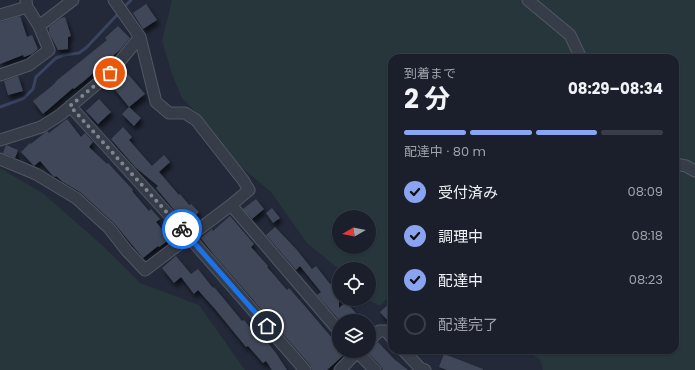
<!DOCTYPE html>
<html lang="ja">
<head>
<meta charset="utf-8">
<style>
  :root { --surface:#1a1f2b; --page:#272c37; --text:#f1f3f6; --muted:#9fa2a9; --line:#383d47; --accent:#8ba4f1 }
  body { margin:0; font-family:Poppins,"Noto Sans JP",sans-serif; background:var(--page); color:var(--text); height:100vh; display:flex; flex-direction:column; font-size:15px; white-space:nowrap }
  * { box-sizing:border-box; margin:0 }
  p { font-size:13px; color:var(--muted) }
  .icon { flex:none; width:22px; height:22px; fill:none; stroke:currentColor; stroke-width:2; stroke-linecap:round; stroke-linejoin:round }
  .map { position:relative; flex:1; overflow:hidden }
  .drawer { position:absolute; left:388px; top:54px; width:291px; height:300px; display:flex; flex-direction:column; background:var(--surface); border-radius:12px; box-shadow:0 1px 3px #0004,0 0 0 1px var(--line) }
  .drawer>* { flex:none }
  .needle { width:26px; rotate:261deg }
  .controls { position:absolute; left:332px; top:210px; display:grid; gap:8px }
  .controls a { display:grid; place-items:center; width:44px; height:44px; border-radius:50%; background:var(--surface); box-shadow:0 1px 3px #0004,0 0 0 1px var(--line); font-size:20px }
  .pin { position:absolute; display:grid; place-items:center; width:34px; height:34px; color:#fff; margin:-17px; border:2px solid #fff; border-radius:50%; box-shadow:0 1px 4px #0007 }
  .courier { position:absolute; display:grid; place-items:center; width:40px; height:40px; margin:-20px; border:3px solid #1a73e8; border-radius:50%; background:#fff; color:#222; box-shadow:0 1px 5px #0007 }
  .summary em { font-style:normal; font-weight:700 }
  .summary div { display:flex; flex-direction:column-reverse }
  .summary { display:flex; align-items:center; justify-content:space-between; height:68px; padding:0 16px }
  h1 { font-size:26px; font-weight:700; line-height:30px }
  .bar { display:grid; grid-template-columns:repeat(4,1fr); gap:6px 4px; align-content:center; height:48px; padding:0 16px }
  .bar i { height:5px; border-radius:3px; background:var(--line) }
  .bar .on { background:var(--accent) }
  .bar p { grid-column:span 4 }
  ol { padding:0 16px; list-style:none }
  li { display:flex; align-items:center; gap:12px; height:44px }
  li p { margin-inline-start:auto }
  li .icon { padding:4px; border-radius:50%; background:var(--accent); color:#111; stroke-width:4 }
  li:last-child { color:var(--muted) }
  li i { width:22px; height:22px; border:2px solid var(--line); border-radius:50% }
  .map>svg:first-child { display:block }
  .green { fill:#26363b; fill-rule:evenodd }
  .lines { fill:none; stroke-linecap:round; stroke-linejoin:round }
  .stream { stroke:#394461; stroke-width:3 }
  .building { fill:#404759; filter:url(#shadow) }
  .minor-casing { stroke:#525764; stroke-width:13 }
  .minor { stroke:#373c49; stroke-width:11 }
  .done { stroke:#808594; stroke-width:4; stroke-dasharray:0 7.2 }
  .route { stroke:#1a73e8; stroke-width:5 }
</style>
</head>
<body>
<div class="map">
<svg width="695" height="370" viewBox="0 0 695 370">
  <defs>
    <filter id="shadow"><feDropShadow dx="2.5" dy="4.5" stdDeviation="2" flood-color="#0009"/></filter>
  </defs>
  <rect width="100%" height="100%" fill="#232939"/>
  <path class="green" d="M172,0H695V370H543L540,359L524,350H675V58H392V295H390L380,306L366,299H369V269H339L307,243L271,192L241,167L192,108L182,98L172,74L162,41ZM339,217H369V247H339Z
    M0,168L44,194L103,246L140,283L199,305L245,370H0Z"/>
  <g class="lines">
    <path class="stream" d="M0,107L24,98L33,89L36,77L56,58L64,55L79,53L87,47L131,0"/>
  </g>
  <path class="building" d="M146,4L157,20L143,29L133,13Z
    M20,16L27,37L32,35L38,49L32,54L24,57L23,55L0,64V22Z
    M65,17L71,36L68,37V49L58,50L49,33V27L61,18Z
    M118,26L130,38L121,49L84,81L74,89L73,88L43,114L33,101L52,86L56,82H55L107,40L105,38Z
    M128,74L145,94L129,107L112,86Z
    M18,76L23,91L8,95L4,81Z
    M99,99L111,112L98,124L86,111Z
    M129,107L141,118L134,126L122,114Z
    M67,119L81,137L85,133L93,142L89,147L107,164L108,163L133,190L132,191L149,211L151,209L160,219L156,222L170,239L159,247L158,246L143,258L114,223L80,192L63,182L56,176L55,177L53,176L40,161L34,166L21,152L30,143L31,144L47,131L49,133Z
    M123,127L132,137L129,140L152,166L164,155L170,162L159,172L179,195L180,194L189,205L191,204L199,212L186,224L156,188L158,186L135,167L111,139Z
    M6,145L18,150L15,158L3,153Z
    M256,199L264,209L252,219L243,209Z
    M272,208L280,218L273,223L266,213Z
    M230,216L254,244L251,247L268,266L267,267L287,290L289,288L303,304L339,346V351H348L327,370H312L310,365L214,255L201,238L212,229L213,231Z
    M275,227L297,250L312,269L316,266L330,284L332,283L339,291V308L346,302L363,321H340L317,295L321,292L300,266L296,270L266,235Z
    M176,256L191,274L198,269L213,288L214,287L224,299L242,321L244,320L260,340L263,337L276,353L287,370H272L266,361L263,363L248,346L246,347L215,309L198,290L194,294L181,277L174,283L162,268Z
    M392,301V325L380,312Z
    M378,342L394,359L408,370H383L380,365L367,352L369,351L370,348Z
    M444,354L483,369V370H447L439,367Z"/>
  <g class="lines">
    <g class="minor-casing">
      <path id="minor" d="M26,0L27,7L39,26
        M528,0L570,35L581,58
        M0,15L27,7
        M0,75L29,65L49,50L39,26L73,0
        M70,106L189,237L305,370
        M0,140L41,127L60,115L110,73L140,37
        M0,159L36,174L76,198L109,228L127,251L145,270L231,205L249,190L243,180L196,120L185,113H169L156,102L140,37L114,0
        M675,164L686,166L695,171
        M231,205L339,331
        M369,341L379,331H386L392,338
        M403,350L420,368L425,370
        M356,351L375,370
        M340,370L358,351"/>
    </g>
    <use href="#minor" class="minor"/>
  </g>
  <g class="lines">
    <path class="done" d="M110,73L70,106L182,229"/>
    <path class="route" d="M182,229L267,326"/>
  </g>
</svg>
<div class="controls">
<a><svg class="needle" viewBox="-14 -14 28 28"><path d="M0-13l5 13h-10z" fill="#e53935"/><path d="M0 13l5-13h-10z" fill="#9fa2a9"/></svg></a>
<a><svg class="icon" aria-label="locate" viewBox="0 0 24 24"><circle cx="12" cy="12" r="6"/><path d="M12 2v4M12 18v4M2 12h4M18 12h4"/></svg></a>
<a><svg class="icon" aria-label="layers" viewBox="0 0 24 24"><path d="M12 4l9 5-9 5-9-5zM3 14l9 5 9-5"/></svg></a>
</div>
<div class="pin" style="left:110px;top:73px;background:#ea580c"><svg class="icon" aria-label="bag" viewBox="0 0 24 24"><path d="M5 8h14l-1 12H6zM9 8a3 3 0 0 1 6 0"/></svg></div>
<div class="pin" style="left:267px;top:326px;background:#1f2937"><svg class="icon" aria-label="home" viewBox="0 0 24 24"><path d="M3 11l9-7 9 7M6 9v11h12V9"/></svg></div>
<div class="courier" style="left:182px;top:229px"><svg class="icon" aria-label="bike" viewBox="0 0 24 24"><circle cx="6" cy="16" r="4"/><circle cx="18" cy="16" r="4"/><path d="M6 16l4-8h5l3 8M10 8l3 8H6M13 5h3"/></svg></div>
<section class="drawer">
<div class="summary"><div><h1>2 分</h1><p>到着まで</p></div><em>08:29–08:34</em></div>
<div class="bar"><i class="on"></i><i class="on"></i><i class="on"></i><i></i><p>配達中 · 80 m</p></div>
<ol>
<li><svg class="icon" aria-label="check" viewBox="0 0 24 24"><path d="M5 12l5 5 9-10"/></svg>受付済み<p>08:09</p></li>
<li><svg class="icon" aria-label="check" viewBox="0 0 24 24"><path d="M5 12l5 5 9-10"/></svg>調理中<p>08:18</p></li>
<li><svg class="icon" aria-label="check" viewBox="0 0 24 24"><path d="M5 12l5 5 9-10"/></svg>配達中<p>08:23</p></li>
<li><i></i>配達完了</li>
</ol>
</section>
</div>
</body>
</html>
